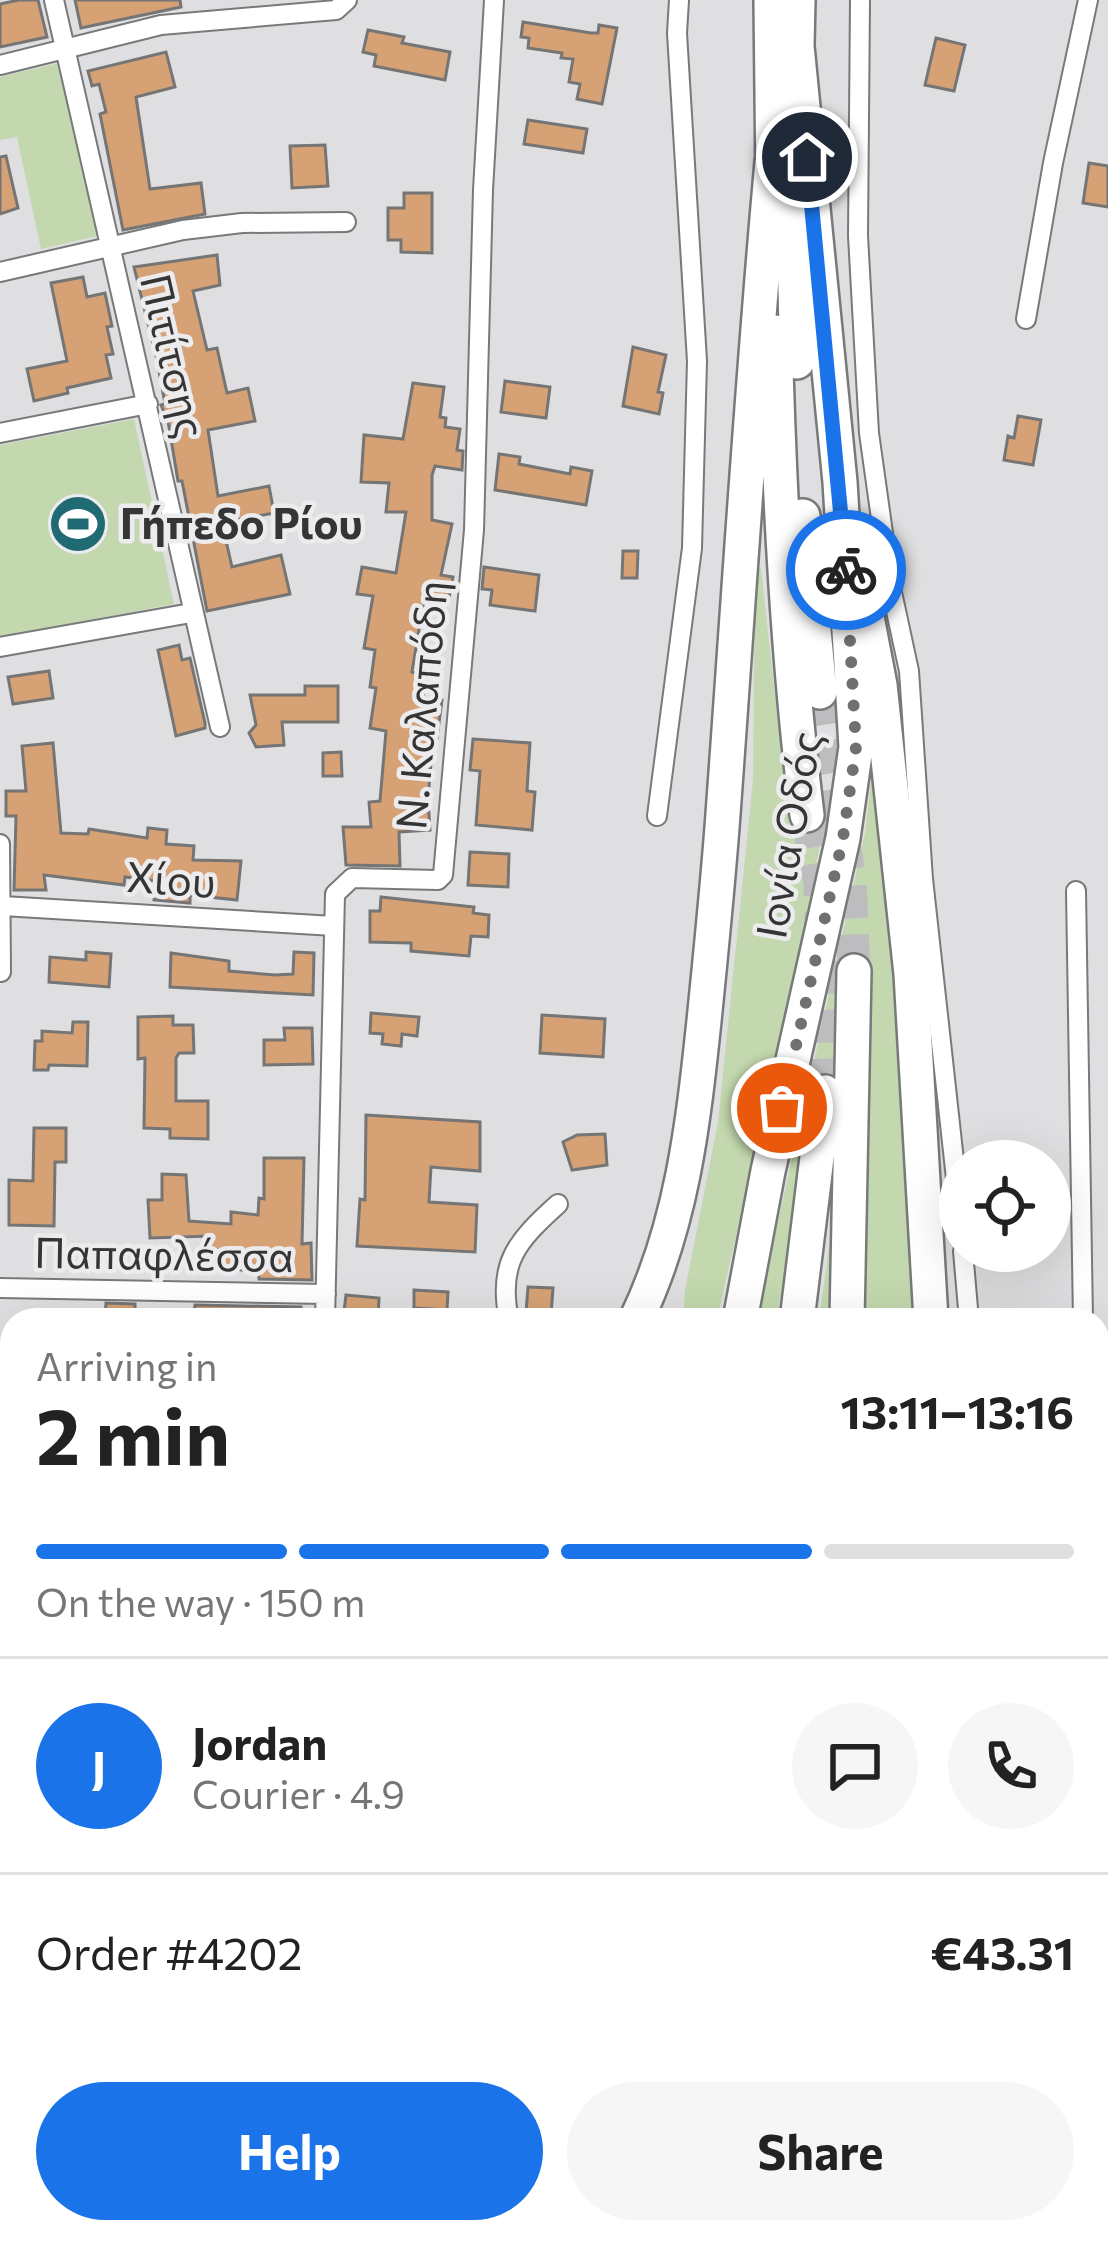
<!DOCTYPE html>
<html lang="en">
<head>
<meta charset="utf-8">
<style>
  :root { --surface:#fff; --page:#f6f6f6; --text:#222; --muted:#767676; --line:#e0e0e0; --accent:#1a73e8 }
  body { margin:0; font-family:Commissioner,sans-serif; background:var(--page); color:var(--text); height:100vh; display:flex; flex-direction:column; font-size:45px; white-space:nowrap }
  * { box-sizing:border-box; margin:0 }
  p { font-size:39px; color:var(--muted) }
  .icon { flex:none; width:66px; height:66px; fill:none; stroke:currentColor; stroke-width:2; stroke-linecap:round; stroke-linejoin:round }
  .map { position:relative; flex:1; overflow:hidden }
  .sheet { position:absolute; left:0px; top:1308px; width:1110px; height:936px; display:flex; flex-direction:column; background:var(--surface); border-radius:36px 36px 0 0; box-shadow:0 12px 48px #0002 }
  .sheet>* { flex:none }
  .buttons { position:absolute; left:939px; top:1140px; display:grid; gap:24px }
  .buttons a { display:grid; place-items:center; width:132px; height:132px; border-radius:50%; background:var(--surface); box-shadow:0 12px 48px #0002; font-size:60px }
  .pin { position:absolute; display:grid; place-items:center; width:102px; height:102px; color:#fff; margin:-51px; border:6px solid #fff; border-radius:50%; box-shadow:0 3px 12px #0007 }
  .courier { position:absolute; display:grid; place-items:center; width:120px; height:120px; margin:-60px; border:9px solid #1a73e8; border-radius:50%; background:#fff; color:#222; box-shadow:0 3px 15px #0007 }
  .head em { font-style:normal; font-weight:700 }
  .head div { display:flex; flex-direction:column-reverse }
  .head { display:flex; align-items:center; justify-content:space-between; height:204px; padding:0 36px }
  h1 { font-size:78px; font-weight:700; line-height:90px }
  .bar { display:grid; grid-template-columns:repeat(4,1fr); gap:18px 12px; align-content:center; height:144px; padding:0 36px }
  .bar i { height:15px; border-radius:9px; background:var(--line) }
  .bar .active { background:var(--accent) }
  .bar p { grid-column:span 4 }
  .line { display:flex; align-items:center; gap:30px; padding:0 36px; border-top:3px solid var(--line) }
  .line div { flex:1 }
  .round { display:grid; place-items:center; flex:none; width:126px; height:126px; border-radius:63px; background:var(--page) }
  .action { display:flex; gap:24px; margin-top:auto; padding:24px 36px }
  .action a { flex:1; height:138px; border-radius:72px; background:var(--accent); color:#fff; font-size:48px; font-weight:700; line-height:138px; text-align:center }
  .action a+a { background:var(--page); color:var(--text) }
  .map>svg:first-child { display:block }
  .green { fill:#c3d8ae }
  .building { fill:#d6a174; stroke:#767575; stroke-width:3 }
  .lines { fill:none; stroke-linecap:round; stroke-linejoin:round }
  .highway-tunnel { stroke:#bdbdbf; stroke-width:33; stroke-dasharray:33 16; stroke-linecap:butt }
  .street-casing { stroke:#78797a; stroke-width:22 }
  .primary-casing { stroke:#78797a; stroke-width:32 }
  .highway-casing { stroke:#78797a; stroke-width:38 }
  .street { stroke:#fff; stroke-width:18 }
  .primary { stroke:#fff; stroke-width:27 }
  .highway { stroke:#fff; stroke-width:33 }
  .done { stroke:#707072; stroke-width:12; stroke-dasharray:0 21.6 }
  .route { stroke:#1a73e8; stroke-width:15 }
  .labels { text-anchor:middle; stroke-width:9; stroke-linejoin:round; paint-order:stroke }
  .street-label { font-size:42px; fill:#353536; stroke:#ececee }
  .poi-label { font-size:42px; font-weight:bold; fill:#353536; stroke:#ececee; text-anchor:start }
</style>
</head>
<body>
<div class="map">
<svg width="1108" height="2244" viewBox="0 0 1108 2244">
  <rect width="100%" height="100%" fill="#dfdfe1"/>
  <path class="green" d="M59,63L97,236L41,249L17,137L0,140V77Z
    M134,419L174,604L0,637V445Z
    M755,568H761L789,825L824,824L797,966L717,1320H683L685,1290L718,1122L753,780Z
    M878,723L915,1320H856L844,1088L800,1191L776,1320H756L865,833Z
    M837,1188L836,1320H819Z
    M1098,1377H1108V1435H1098Z
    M661,2232H746L749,2244H658Z"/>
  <path class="building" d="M19,0H38L47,37L0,47V4Z
    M75,0H180L181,7L81,28Z
    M523,22L591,33H598L599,25L617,28L602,104L577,99L580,84L569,82L573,59L561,58L562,53L528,48L529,38L521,37Z
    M368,30L404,37L402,43L450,52L445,80L374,66L376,55L363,52Z
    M936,38L965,45L954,91L925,85Z
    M166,52L175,87L136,97L150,189L201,183L205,214L123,230L100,114L106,112L99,84L92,86L88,71Z
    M528,120L587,129L583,153L524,144Z
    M325,145L328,186L292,188L290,146Z
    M6,156L18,208L0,214V157Z
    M1089,163L1108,166V207L1083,203Z
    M404,193H432V253L401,252V240H388V208H404Z
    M217,255L220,285L193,291L207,350L217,348L227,393L248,388L255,421L208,430L218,496L269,486L274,513L222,523L232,567L281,555L290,594L207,611L182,481H178L168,421L161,405L165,404L157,360L134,267Z
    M83,277L87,297L105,293L112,326L107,327L113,354L106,355L111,378L67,388L68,393L34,401L27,369L67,361L51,283Z
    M633,347L666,355L658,392L663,393L659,414L623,406Z
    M505,381L550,387L546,418L501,412Z
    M413,383L444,387L440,417L446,418L445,427L460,429L457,450L463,451L462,470L435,466L432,475V520L452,524L441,575L453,577L448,603L424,599L412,672L426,675L423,697L442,700L437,738H433L428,799L430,830L399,832L400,866L346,865L343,827H371L369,802L380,801L386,731L370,728L376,688L370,687L375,650L364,648L373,596L357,594L362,567L396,573L406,512H386L389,483L361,482L364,435L403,439Z
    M1018,416L1041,420L1033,465L1004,460L1008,436L1014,438Z
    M499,454L520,457L519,464L570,474L571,467L592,471L586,505L495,490Z
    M623,551H638L637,578H622Z
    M484,567L539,575L535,611L490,605L492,590L482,589Z
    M179,645L182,660L190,658L205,723V728L176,736L158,650Z
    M49,671L53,698L13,704L8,677Z
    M305,686H338V722H282L284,745L256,747L249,733L256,725L250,695H305Z
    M473,739L530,743L527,791L535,792L532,830L476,825L480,771L470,770Z
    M53,743L61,833L88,834L89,829L147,838L148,828L167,830L166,844L194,846L193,860L241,861L237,900L190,895V903L154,900L155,881L125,877L124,885L44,875L46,890H14L16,816H6V791H26L22,746Z
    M341,752L342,776H323V753Z
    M470,852L509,854L508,887L468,885Z
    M381,897L474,907L473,913L489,915L488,937L471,936L469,956L411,951V943L370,942V911H380Z
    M86,952L111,954L109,987L49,982L50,957L86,960Z
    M294,952L314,953L313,995L170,987L171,953L229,961V971L275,975L293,974Z
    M371,1013L419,1017L417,1036L402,1034L401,1046L382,1044L383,1034L370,1033Z
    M542,1015L605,1019L603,1057L540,1053Z
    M173,1016V1025H193L194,1053H179L176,1058V1101H208V1139L170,1138V1129L144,1128L145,1058L138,1059V1017Z
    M73,1022H88L87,1066L49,1065L48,1070H34L35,1041H42V1031L72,1033Z
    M284,1028H312L313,1064L264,1065V1040H285Z
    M366,1115L480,1122V1171L431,1167L429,1202L477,1205L475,1252L357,1246L360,1199L365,1200Z
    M34,1128H66V1162H55L54,1226L9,1225V1180L33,1181Z
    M605,1134L607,1165L572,1170L563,1142L577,1135Z
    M264,1158H304L302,1244L311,1243L312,1280L259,1279V1272L208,1266L210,1236L150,1238L148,1200H162V1174L186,1175L189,1221L231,1224V1212L258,1215L259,1198L264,1199Z
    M528,1287L553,1288L551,1315L526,1313Z
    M414,1290L448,1292L447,1310L414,1308Z
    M346,1295L379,1298L378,1320H343Z
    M106,1303L135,1304V1320H105Z
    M195,1305L301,1307V1320H193Z"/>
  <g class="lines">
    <path class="highway-tunnel" d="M820,692L850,881L854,971
      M807,815L820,883L825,1092
      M1098,1778L1108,1780"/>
    <g class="street-casing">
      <path id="street" d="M54,0L220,727
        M860,0L858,236L869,433L890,583L909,671L923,879L960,1215
        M0,65L161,25L336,10L347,0
        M0,272L183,230L242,223L346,222
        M1026,319L1053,163L1088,0
        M0,433L148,404
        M0,647L191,613
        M657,816L692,548L697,361L677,33L679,0
        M0,844L1,972
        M1076,891L1083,1320
        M3,906L334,926
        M963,1251L969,1320
        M0,1288L326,1294
        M325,1320L335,894L352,878L438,880L443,875L474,530L483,190L494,0
        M509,1320C497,1263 517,1241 558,1204
        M1098,1572L1108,1579
        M0,1611L12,1609
        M0,1886L8,1976L4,2086
        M1098,1978L1108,1979
        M1098,2132L1108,2137"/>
    </g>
    <g class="primary-casing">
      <path id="primary" d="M0,2086L12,2088
        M457,2232L590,2244
        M773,2232L812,2244
        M574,2241L622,2232"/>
    </g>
    <g class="highway-casing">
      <path id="highway" d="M771,0L773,185
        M793,216L797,362
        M775,332C779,494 787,654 807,815
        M803,516L820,692
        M867,617L880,685L911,974L931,1320
        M636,1320C682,1225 693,1125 704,1021C711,952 718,883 723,814C739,596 752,379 772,162
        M740,1320L768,1171L843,838L856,747L840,482L797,46L798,0
        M797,1320L825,1092
        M847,1320L854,971
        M1098,1615L1108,1621
        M0,1649L12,1647
        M1098,1655L1108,1659
        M0,1700H12
        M1098,1710L1108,1711
        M1098,1742H1108
        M0,1796L12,1806"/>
    </g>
    <use href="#street" class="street"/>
    <use href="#primary" class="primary"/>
    <use href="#highway" class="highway"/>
  </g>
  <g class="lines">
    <path class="done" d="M782,1108L843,838L856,747L846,570"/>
    <path class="route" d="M807,157L846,570"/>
  </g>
  <defs>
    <g id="stadium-disc" transform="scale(3)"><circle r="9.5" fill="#206b73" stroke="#ececee"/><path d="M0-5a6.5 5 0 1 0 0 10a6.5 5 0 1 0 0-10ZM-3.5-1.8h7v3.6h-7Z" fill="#fff"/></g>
  </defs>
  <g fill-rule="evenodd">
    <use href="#stadium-disc" x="78" y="524"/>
  </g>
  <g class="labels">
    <g class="street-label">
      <text transform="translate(173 356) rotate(77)" y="15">Πιτίτσης</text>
      <text transform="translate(422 705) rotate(-85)" y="15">Ν. Καλαπόδη</text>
      <text transform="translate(789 835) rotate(-80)" y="15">Ιονία Οδός</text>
      <text transform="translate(171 880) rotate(4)" y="15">Χίου</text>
      <text transform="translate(164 1255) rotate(1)" y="15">Παπαφλέσσα</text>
    </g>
    <g class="poi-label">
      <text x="120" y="539">Γήπεδο Ρίου</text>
    </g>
  </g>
</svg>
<div class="buttons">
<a><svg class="icon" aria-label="locate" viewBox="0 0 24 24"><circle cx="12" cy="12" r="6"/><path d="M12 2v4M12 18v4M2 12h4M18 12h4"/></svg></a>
</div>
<div class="pin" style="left:782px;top:1108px;background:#ea580c"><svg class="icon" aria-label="bag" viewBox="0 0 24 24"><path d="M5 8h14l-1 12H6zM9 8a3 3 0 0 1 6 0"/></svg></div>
<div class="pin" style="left:807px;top:157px;background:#1f2937"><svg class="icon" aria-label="home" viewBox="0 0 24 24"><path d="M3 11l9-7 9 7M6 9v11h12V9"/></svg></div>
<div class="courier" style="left:846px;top:570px"><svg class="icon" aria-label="bike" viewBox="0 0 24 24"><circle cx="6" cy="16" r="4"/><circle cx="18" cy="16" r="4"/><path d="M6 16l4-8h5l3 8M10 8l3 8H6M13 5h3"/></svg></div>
<section class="sheet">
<div class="head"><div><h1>2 min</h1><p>Arriving in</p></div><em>13:11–13:16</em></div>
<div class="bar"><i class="active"></i><i class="active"></i><i class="active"></i><i></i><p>On the way · 150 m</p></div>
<div class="line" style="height:216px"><b class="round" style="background:var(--accent);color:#fff">J</b><div><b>Jordan</b><p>Courier · 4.9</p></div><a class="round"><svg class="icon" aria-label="chat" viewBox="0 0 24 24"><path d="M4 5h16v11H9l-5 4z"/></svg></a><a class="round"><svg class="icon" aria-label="phone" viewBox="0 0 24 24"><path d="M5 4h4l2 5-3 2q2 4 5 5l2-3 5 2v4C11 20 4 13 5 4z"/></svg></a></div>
<div class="line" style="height:156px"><div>Order #4202</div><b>€43.31</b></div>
<div class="action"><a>Help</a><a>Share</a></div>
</section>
</div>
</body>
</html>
